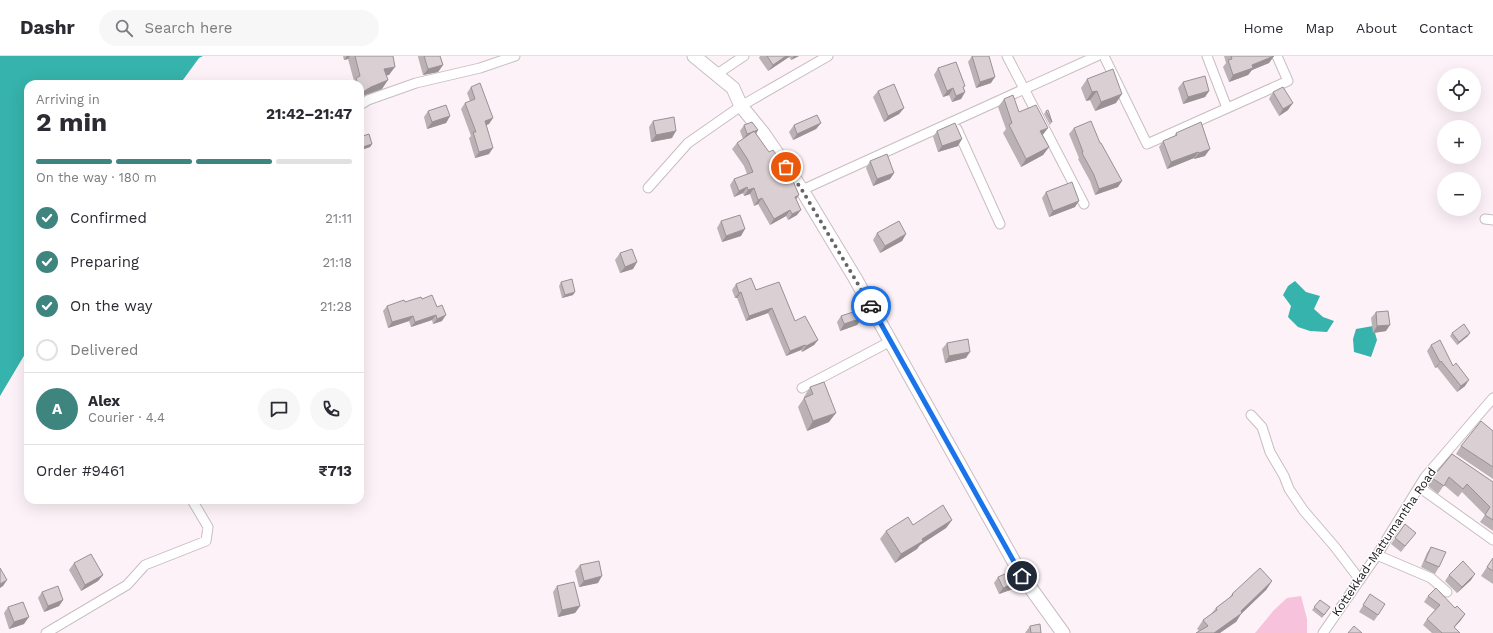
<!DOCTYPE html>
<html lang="en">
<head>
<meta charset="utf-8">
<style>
  :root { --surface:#fff; --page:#f7f7f7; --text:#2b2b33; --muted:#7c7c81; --line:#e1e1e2; --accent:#3e8580 }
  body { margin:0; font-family:"Work Sans",sans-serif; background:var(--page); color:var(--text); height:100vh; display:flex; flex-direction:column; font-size:15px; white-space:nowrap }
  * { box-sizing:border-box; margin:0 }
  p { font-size:13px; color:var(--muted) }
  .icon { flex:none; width:22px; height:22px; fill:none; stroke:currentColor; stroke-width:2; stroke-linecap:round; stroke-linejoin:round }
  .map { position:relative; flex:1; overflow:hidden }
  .panel { position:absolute; left:24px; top:24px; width:340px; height:424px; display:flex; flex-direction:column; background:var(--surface); border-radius:12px; box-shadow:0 4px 16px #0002 }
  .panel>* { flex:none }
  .buttons { position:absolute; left:1437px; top:12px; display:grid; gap:8px }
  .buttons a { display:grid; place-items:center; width:44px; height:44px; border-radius:50%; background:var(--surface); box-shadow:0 4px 16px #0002; font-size:20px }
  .pin { position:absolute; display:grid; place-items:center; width:34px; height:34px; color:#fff; margin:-17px; border:2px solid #fff; border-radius:50%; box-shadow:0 1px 4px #0007 }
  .courier { position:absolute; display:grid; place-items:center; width:40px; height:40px; margin:-20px; border:3px solid #1a73e8; border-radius:50%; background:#fff; color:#222; box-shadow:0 1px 5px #0007 }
  .head em { font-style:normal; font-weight:700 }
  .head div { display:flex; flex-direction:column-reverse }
  .head { display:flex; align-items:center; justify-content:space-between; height:68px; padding:0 12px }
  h1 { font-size:26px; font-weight:700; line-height:30px }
  .bar { display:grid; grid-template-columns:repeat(4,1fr); gap:6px 4px; align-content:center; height:48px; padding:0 12px }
  .bar i { height:5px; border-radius:3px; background:var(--line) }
  .bar .active { background:var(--accent) }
  .bar p { grid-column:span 4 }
  .line { display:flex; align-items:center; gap:10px; padding:0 12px; border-top:1px solid var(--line) }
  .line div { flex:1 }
  .round { display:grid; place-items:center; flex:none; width:42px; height:42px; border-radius:21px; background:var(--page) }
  ol { padding:0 12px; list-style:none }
  li { display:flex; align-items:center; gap:12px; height:44px }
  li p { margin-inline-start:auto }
  li .icon { padding:4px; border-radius:50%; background:var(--accent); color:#fff; stroke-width:4 }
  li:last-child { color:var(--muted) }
  li i { width:22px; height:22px; border:2px solid var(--line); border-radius:50% }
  header { display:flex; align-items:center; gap:24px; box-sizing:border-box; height:56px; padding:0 20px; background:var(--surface); border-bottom:1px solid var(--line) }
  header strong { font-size:19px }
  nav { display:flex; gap:22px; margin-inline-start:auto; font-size:14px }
  .search { width:280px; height:36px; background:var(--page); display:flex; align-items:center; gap:10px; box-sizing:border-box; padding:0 14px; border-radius:22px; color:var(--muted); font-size:15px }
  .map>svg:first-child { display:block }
  .green { fill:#f7c2db }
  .water { fill:#36b3ac }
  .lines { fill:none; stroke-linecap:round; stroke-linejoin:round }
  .street-casing { stroke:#c8bdc2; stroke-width:11 }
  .secondary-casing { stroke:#c8bdc2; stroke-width:15 }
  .street { stroke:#fff; stroke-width:9 }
  .secondary { stroke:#fff; stroke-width:13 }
  .wall { fill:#bbb2b5 }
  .shaded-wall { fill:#999194 }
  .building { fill:#dacfd3; stroke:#999194 }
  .done { stroke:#6a6467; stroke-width:4; stroke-dasharray:0 7.2 }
  .route { stroke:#1a73e8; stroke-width:5 }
  .labels { text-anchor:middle; stroke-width:3; stroke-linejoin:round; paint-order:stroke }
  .street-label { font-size:12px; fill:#1b1719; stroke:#fff }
</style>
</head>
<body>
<header>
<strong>Dashr</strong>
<div class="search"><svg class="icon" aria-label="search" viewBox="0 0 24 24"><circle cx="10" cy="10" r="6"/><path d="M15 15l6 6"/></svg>Search here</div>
<nav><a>Home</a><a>Map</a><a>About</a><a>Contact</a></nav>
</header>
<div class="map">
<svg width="1493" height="577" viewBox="0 0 1493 577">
  <rect width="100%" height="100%" fill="#fdf2f7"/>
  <path class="green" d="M1301,540L1307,563V577H1255L1274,554L1287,542Z"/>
  <path class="water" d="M0,0H203L199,2L180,28H28V293L0,340Z
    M1295,225L1306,236L1320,240L1314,253L1323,261L1334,265L1327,276L1310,275L1298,271L1288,261L1291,250L1283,239L1288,230Z
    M1373,270L1377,284L1371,301L1354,296L1353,283L1356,273Z"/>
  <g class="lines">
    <g class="street-casing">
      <path id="street" d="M1007,0L1084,148
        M1104,0L1147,88L1288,25L1277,0
        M1207,0L1227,52
        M717,18L744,0
        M360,49L368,44L416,27L480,12L515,0
        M957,73L1000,168
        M648,132L688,87L741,50L828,0
        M802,134L1097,0
        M1485,163L1493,164
        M802,332L891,285
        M1251,359L1262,371L1270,396L1284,420L1289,433L1304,455L1335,491L1360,524
        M1419,431L1493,484
        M1377,499L1431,522L1447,536
        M46,577L127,529L145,509L206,485L208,471L192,444
        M1323,577L1377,499L1425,421L1493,342"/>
    </g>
    <g class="secondary-casing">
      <path id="secondary" d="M694,0L733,32L741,50L763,77L802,134L855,222L1022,520L1063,577"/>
    </g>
    <use href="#street" class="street"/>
    <use href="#secondary" class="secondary"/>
  </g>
  <path class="wall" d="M343,0H393L389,19H386L382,33L365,39L360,42V28H352L354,25L348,3L344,4Z
    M418,0H440L443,9L438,16L423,19L418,1Z
    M760,0H799L791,4L789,1L768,15L759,2Z
    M972,0H989L991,27L976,32L968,6Z
    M1224,0H1274L1269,7L1252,14L1248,19L1229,26L1223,11L1226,7Z
    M938,12L964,33L965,36L961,43L952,46L949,39L943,41L934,19Z
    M1087,23L1116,47L1095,55L1090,44L1086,45L1081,32Z
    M1183,26L1209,35L1205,41L1183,48L1178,32Z
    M471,31L489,68L486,69L489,98L475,102L469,82L471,80L461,53L465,47L470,45L467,37Z
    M878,35L904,52L899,58L884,66L873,41Z
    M1273,36L1288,54L1279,60L1269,43Z
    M1004,43L1019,56L1042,79L1049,91L1043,99L1021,111L1003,77L1006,73L998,51Z
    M428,55L450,60L446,67L427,73L424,61Z
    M1046,55L1052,66L1050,69L1044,58Z
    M653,65L672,82L651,86L649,71Z
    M821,67L816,73L793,84L789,76L794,69Z
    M744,69L758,74L756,78L796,144L797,159L788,164L786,160L770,169L758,148L754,150L750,138L744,140L743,137L734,141L730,129L734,123L747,118L744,110L732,93L737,87L743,83L740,75Z
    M1074,72L1118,131L1095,139L1090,125L1078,103L1079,102L1069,78Z
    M937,75L958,90L938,96L933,81Z
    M1176,77L1205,100L1194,103V102L1167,113L1159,91L1163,85L1174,81Z
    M360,81L372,88L370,91L361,94L360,92Z
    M870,105L894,117L890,123L873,130L866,112Z
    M1046,136L1075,151L1049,161L1042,142Z
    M721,165L741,180L722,186L717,172Z
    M877,177L906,178L902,185L880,197L873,184Z
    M620,197L637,206L633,213L620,217L615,204Z
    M561,226L573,239L562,242L559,230Z
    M736,228L756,234L795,265L818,284L814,289L802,296L801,294L786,300L768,257L746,265L737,242H735L732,234Z
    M422,243L442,265L433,268L432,264L411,271L409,265L388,272L383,255L387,250Z
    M1376,256L1386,275L1373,277L1371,262Z
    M841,260L862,262L857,269L840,275L837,266Z
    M1452,277L1468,280L1457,289L1450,280Z
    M947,287L966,302L945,307L942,293Z
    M1431,289L1453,310L1465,330L1457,336L1437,311L1435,312L1427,295Z
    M810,331L829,366L807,375L798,351L804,342V341Z
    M1493,375V423L1456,398L1461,390Z
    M1452,398L1493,426V475L1480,466L1485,459L1462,436L1458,441L1444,429L1438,438L1427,429L1432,422Z
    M952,464L946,472L920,489L917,493L895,507L880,483L886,475L913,469Z
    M1405,468L1411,483L1401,496L1391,488Z
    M1431,491L1439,511L1435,518L1421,511L1427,497Z
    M1493,502V528L1481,520Z
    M74,507L103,519L98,525L81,535L69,514Z
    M580,509L598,527L579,531L575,515Z
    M1449,519L1471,524L1457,537L1445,525Z
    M998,521L1013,533L999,538L994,527Z
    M1272,525L1266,534L1241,558L1236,566L1199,575L1197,573L1203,564L1211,558L1216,552L1229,542L1232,538Z
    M557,530L580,550L575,557L558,561L553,536Z
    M42,536L63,544L59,550L44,556L38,542Z
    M1370,538L1378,559L1374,565L1359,556Z
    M1428,540L1455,552L1465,558L1461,564L1454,572L1460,577H1432L1423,569L1427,563L1435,554L1424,546Z
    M1320,544L1330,551L1322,562L1312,554Z
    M8,551L24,568L9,573L4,557Z
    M1030,570L1041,577H1025Z"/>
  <path class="shaded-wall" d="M347,0H350L348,3L344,4Z
    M786,0H790L789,1L768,15L773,9Z
    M794,0H799L791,4Z
    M1274,0L1269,7L1252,14L1248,19L1229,26L1233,19L1252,9Z
    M443,9L438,16L423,19L428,13Z
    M395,11L389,19L379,21L384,13Z
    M995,21L991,27L976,32L980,26Z
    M388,24L382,33L365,39L360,42V39L361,37L371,31Z
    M953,32L949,39L943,41L947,35Z
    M1097,35L1090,44L1086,45L1092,36Z
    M1209,35L1205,41L1183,48L1188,41Z
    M965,36L961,43L952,46L956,40Z
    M1122,38L1116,47L1095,55L1101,46Z
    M1293,47L1288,54L1279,60L1283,53Z
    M904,52L899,58L884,66L888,60Z
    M450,60L446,67L427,73L432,66Z
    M493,62L489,68L481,71L485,65Z
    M821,67L816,73L793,84L797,78Z
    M1048,72L1042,80L1040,75Z
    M758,74L755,79L743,83L747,78Z
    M676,75L672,82L651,86L656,79Z
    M962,83L958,90L938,96L942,90Z
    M372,88L370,91L361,94L363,91Z
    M1049,91L1043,99L1021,111L1026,103Z
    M493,92L489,98L475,102L479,96Z
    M1210,93L1205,100L1194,103L1199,97Z
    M1198,96L1194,102L1167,113L1171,106Z
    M894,117L890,123L873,130L877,123Z
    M1122,125L1118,131L1095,139L1099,133Z
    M747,131L743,137L734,141L739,135Z
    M754,132L750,138L744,140L748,134Z
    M799,139L795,145V141Z
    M762,142L758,148L754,150L758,144Z
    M1079,145L1075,151L1049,161L1053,155Z
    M790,154L786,160L770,169L774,163Z
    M801,154L797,159L788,164L792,158Z
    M745,173L741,180L722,186L726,180Z
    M906,178L902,185L880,197L885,190Z
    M637,206L633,213L620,217L625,211Z
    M575,236L573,239L562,242L565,239Z
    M741,236L737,242H735L739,237Z
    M772,252L768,257L746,265L749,260Z
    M436,259L432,264L411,271L415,266Z
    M446,259L442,265L433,268L437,263Z
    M413,260L409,265L388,272L392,266Z
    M862,262L857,269L840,275L844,268Z
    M1390,269L1386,275L1373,277L1377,270Z
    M1470,277L1468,280L1457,289L1459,286Z
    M818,284L814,289L802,296L806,290Z
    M805,289L801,294L786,300L790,295Z
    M970,296L966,302L945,307L949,300Z
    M1441,305L1437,311L1435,312L1440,306Z
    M1469,324L1465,330L1457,336L1461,330Z
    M836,357L829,366L807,375L813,365Z
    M952,464L946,472L920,489L917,493L895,507L901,498L922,483Z
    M1475,518L1471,524L1457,537L1462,531Z
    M103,519L98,525L81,535L85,529Z
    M602,520L598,527L579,531L584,525Z
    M7,524L3,530L0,532V528Z
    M1272,525L1266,534L1241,558L1236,566L1220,577H1214L1241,555Z
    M1017,526L1013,533L999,538L1003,532Z
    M63,544L59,550L44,556L48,550Z
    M580,550L575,557L558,561L562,554Z
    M1465,558L1461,564L1449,577L1454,571Z
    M29,561L24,568L9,573L14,566Z"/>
  <path class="building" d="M355,0H393L395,11L384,13L388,24L371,31L361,37L360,35V28H358L356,22L360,20Z
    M424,0H440L443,9L428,13Z
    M767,0H786L773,9Z
    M972,0H989L995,21L980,26Z
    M1231,0H1274L1252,9L1253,12L1233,19L1228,4L1232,3Z
    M956,6L965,30L963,31L965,36L956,40L953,32L947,35L938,12Z
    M1113,13L1122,38L1101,46L1097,35L1092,36L1087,23Z
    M1205,20L1209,35L1188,41L1183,26Z
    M480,27L493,62L485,65L493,92L479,96L473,76H476L465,47L475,43L471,31Z
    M894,28L904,52L888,60L878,35Z
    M1283,31L1293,47L1283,53L1273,36Z
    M1013,39L1019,56L1036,49L1048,72L1040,75L1049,91L1026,103L1009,69L1012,67L1004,43Z
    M446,49L450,60L432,66L428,55Z
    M1048,54L1052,66L1046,55Z
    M817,59L821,67L797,78L794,69Z
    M674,61L676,75L656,79L653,65Z
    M1091,65L1100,87H1101L1122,125L1099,133L1094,119L1082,97L1083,96L1074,72Z
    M752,66L758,74L747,78L744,69Z
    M1201,66L1210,93L1199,97L1198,96L1171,106L1163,85L1177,79L1176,77Z
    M955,67L962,83L942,90L937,75Z
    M754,75L769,96L773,94L790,118L799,139L795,141L801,154L792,158L790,154L774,163L762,142L758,144L754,132L748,134L747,131L739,135L734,123L753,116L748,104L737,87Z
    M369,78L372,88L363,91L360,81Z
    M887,98L894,117L877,123L870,105Z
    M1072,126L1079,145L1053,155L1046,136Z
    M740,159L745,173L726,180L721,165Z
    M899,165L906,178L885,190L877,177Z
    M632,193L637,206L625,211L620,197Z
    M751,222L756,234L779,226L795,265L805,260L818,284L806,290L805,289L790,295L772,252L749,260L741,236L739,237L736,228Z
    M572,223L575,236L565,239L561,226Z
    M432,239L437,251L442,249L446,259L437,263L436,259L415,266L413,260L392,266L387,250L404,244L405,246L421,241L422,243Z
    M859,254L862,262L844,268L841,260Z
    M1388,255L1390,269L1377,270L1376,256Z
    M1464,268L1470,277L1459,286L1452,277Z
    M968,283L970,296L949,300L947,287Z
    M1440,284L1453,310L1456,307L1469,324L1461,330L1441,305L1440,306L1431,289Z
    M824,326L836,357L813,365L804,342L813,338L810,331Z
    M1481,365L1493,375V411L1461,390Z
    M1452,398L1493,426V464L1485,459L1490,451L1467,428L1463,433L1449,421L1444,430L1432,422Z
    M943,449L952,464L922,483L923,485L901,498L886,475L908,461L913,469Z
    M1405,468L1416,477L1405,490L1395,482Z
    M1431,491L1446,496L1439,511L1425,505Z
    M91,498L103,519L85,529L74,507Z
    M1493,502V515L1487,511Z
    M599,505L602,520L584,525L580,509Z
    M1463,505L1475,518L1462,531L1449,519Z
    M0,512L7,524L0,528Z
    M1260,512L1272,525L1241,555L1242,557L1214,577H1196L1208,570L1203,564L1217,554L1216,552L1233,539L1232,538Z
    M1012,515L1017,526L1003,532L998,521Z
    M574,526L580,550L562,554L557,530Z
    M58,530L63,544L48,550L42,536Z
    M1436,532L1455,552L1457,550L1465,558L1454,571L1460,577H1442L1427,563L1440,549L1428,540Z
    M1370,538L1385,548L1378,559L1363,549Z
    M1320,544L1330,551L1324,559L1314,551Z
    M23,546L29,561L14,566L8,551Z
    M1040,568L1041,577H1031L1030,570Z
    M1354,570L1362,577H1348Z"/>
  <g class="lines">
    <path class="done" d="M786,111L802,134L871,250"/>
    <path class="route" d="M871,250L1022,520"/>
  </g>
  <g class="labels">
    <g class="street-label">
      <text transform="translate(1384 486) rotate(-56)" y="4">Kottekkad-Mattumantha Road</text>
    </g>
  </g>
</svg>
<div class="buttons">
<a><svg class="icon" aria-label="locate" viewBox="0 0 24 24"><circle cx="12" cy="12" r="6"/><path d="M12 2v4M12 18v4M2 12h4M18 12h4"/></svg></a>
<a>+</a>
<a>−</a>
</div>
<div class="pin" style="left:786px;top:111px;background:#ea580c"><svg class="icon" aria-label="bag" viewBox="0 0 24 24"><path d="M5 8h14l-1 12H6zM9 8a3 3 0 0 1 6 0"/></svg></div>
<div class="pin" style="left:1022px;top:520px;background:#1f2937"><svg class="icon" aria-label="home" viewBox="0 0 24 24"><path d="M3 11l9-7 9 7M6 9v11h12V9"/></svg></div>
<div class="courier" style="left:871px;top:250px"><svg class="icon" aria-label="car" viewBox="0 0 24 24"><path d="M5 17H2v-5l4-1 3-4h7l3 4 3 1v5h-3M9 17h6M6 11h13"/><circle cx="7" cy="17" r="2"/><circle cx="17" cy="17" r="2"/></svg></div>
<section class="panel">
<div class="head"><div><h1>2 min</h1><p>Arriving in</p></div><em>21:42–21:47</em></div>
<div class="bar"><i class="active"></i><i class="active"></i><i class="active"></i><i></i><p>On the way · 180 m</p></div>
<ol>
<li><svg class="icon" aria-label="check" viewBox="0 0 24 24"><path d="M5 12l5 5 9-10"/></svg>Confirmed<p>21:11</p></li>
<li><svg class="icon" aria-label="check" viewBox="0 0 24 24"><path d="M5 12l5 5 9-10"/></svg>Preparing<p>21:18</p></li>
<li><svg class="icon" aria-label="check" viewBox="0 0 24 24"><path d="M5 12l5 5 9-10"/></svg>On the way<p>21:28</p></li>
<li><i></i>Delivered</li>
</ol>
<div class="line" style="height:72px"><b class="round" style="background:var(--accent);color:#fff">A</b><div><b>Alex</b><p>Courier · 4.4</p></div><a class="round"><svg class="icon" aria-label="chat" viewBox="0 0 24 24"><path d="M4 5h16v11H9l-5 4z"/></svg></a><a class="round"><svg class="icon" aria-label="phone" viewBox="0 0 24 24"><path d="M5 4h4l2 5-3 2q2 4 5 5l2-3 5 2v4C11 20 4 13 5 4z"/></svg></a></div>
<div class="line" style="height:52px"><div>Order #9461</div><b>₹713</b></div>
</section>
</div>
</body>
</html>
